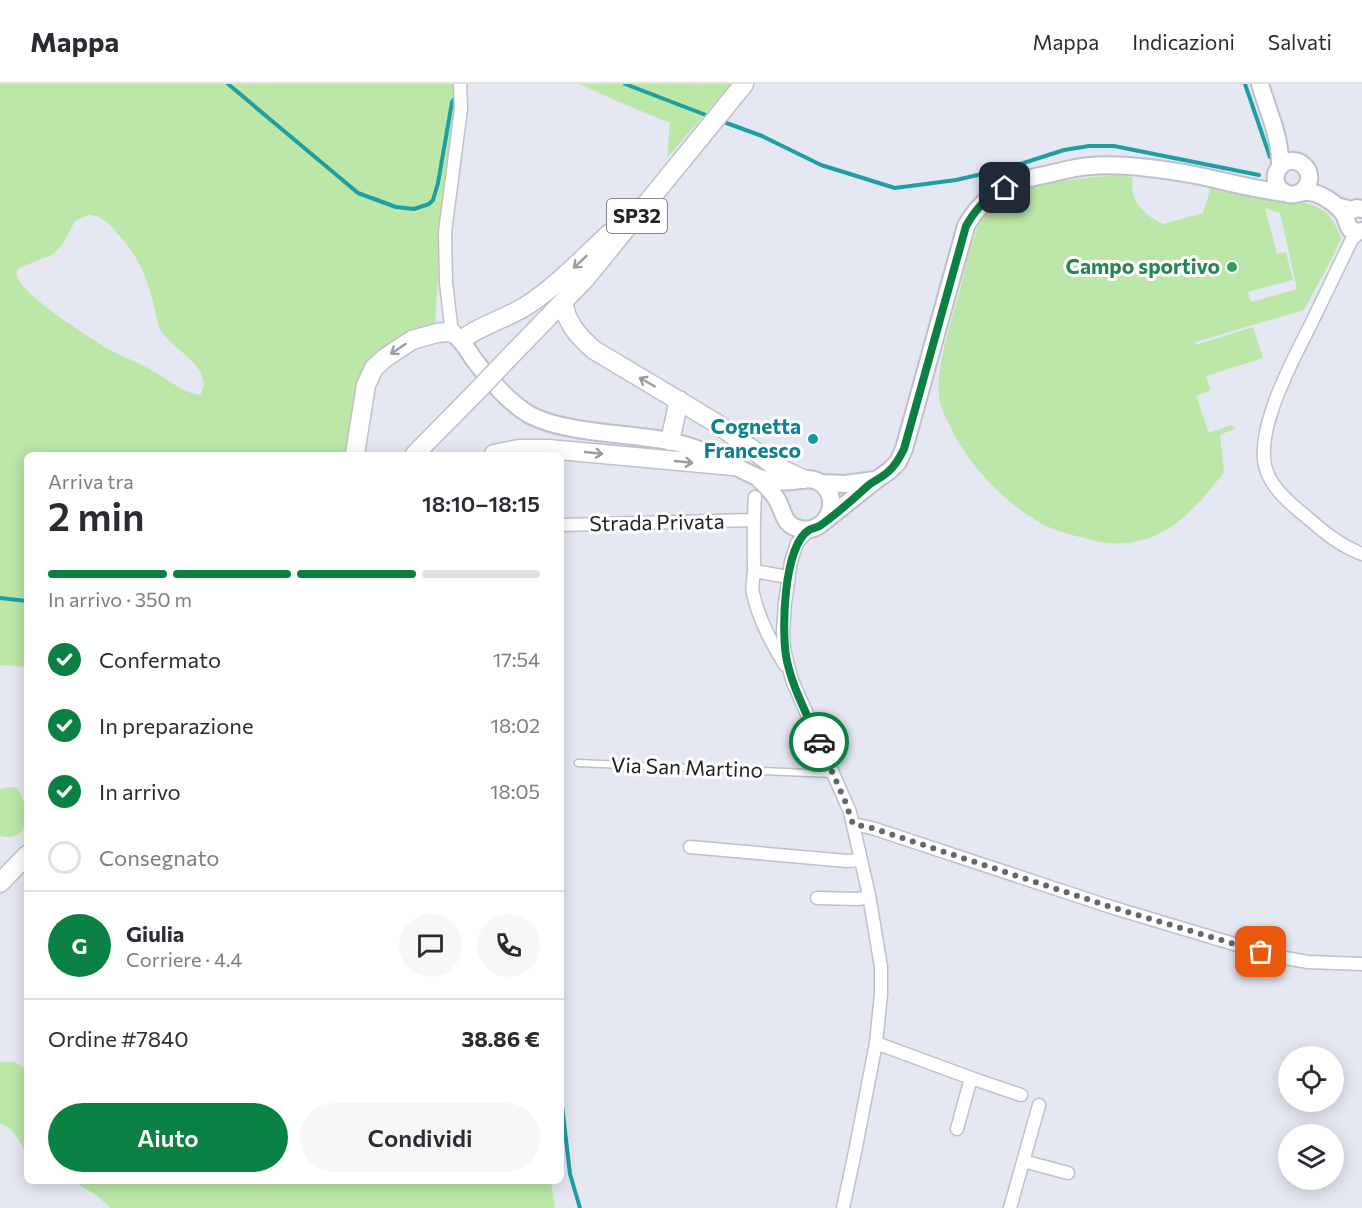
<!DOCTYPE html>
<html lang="it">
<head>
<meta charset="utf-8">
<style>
  :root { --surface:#fff; --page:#f7f7f7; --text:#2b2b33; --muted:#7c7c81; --line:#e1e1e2; --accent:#0b8043 }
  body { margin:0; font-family:Commissioner,sans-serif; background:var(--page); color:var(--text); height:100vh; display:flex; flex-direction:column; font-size:22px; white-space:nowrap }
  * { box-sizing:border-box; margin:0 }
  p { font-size:20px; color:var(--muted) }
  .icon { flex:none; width:33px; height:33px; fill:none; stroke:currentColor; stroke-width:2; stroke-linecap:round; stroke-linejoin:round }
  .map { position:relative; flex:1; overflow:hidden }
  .drawer { position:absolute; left:24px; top:368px; width:540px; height:732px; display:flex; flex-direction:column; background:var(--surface); border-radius:9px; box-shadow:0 3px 15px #0003 }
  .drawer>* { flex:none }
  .buttons { position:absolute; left:1278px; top:962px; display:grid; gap:12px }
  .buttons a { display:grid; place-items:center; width:66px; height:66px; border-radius:50%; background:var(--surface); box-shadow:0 3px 15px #0003; font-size:30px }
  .pin { position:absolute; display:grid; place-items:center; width:51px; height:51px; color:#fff; margin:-26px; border-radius:12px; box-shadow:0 3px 9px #0006 }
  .courier { position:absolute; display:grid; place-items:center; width:60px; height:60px; margin:-30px; border:4px solid #0b8043; border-radius:50%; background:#fff; color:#222; box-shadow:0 2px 8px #0007 }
  .overview em { font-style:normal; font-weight:600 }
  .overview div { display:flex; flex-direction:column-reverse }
  .overview { display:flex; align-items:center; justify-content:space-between; height:102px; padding:0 24px }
  h1 { font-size:39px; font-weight:600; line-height:45px }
  .bar { display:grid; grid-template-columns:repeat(4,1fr); gap:9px 6px; align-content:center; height:72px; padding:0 24px }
  .bar i { height:8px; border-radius:4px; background:var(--line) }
  .bar .on { background:var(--accent) }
  .bar p { grid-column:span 4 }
  .line { display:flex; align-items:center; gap:15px; padding:0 24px; border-top:2px solid var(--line) }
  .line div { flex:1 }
  .round { display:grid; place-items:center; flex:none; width:63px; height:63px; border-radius:32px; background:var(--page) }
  ol { padding:0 24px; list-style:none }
  li { display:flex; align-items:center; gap:18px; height:66px }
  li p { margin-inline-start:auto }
  li .icon { padding:6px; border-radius:50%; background:var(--accent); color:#fff; stroke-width:4 }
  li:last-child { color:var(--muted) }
  li i { width:33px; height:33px; border:3px solid var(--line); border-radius:50% }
  .button { display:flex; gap:12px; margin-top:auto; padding:12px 24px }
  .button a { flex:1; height:69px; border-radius:36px; background:var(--accent); color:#fff; font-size:24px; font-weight:600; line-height:69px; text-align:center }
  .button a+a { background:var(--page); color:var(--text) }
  header { display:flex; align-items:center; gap:36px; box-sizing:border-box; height:84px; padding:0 30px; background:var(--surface); border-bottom:2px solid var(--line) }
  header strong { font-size:28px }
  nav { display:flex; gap:33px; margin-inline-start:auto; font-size:21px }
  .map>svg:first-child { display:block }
  .green { fill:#bce7a8; fill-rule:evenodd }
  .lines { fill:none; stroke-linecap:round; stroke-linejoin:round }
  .stream { stroke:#1ea0a2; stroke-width:4 }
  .lane-casing { stroke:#bdc0ca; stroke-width:9 }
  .street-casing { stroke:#bdc0ca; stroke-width:15 }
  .secondary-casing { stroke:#bdc0ca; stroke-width:20 }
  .primary-casing { stroke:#bdc0ca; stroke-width:21 }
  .lane { stroke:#fff; stroke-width:6 }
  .street { stroke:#fff; stroke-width:12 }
  .secondary { stroke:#fff; stroke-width:16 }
  .primary { stroke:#fff; stroke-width:18 }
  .primary-bridge-casing { stroke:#bdc0ca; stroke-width:21; stroke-linecap:butt }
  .primary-bridge { stroke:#fff; stroke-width:18 }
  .oneway { stroke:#9b9c9d }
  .done { stroke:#66676d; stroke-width:6; stroke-dasharray:0 10.8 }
  .route { stroke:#0b8043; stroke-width:8 }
  .leisure-dot { fill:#2e9e5b; stroke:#fff; stroke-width:2 }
  .culture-dot { fill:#0f9aa8; stroke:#fff; stroke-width:2 }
  .labels { text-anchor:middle; stroke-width:6; stroke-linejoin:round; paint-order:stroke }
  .shield { fill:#fff; stroke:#646467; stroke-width:1.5 }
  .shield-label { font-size:20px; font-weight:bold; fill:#212226 }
  .leisure-label { font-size:21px; font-weight:bold; fill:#27864d; stroke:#fff; text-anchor:end }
  .culture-label { font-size:21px; font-weight:bold; fill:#0d838f; stroke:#fff; text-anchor:end }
  .street-label { font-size:21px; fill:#212226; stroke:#fff }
</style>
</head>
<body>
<header>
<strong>Mappa</strong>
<nav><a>Mappa</a><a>Indicazioni</a><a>Salvati</a></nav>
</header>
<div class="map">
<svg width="1362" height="1124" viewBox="0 0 1362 1124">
  <rect width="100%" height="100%" fill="#e5e8f2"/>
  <path class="green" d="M0,0H459L439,178L435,240L385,265L351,370H27V583L0,581ZM88,131C102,131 110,140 118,150C137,172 144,186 152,214C155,224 156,236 160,245C169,264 217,284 200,311C183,309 166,294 151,286C138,278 123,273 110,266C91,254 22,212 17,192C16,188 17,188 19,184L54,170L64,158L75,137Z
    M580,0H696L699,1L701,0H731L667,74L670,39L612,15Z
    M1115,91L1133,93C1128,116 1144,131 1163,140L1203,129L1211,103C1234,107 1308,114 1324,127C1333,134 1337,144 1341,154L1332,174L1304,226L1195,258L1196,261L1253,243L1263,274L1206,292L1211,306L1196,312L1209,349L1232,341L1236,344L1220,351L1224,388C1201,418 1173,452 1133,458C1114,461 1102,459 1084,454C1068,450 1052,446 1037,437C1005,418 971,383 954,350C948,338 940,324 939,312C936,279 953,233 961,201C966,180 975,135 993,122C1028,98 1075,95 1115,91ZM1265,124L1280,129L1297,205L1251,218L1248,208L1293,196L1286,168L1277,170Z
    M11,703L17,704C30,723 33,759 0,752V705Z
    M0,978H15L27,986V1072C21,1060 14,1044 0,1039Z
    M73,1097H551L555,1124H111L96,1111Z"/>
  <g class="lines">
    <path class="stream" d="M228,0L358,109L396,123L414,125L429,120L433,116L438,99L452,18L456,13
      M625,0L711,33
      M1245,0L1270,73
      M721,37L762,52L821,81L895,104L956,96L1008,84L1064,66L1089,62H1114L1259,91
      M0,514L27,517
      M561,1013L570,1090L580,1124"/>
    <g class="lane-casing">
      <path id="lane" d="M578,679L833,690"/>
    </g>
    <g class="street-casing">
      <path id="street" d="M1360,148L1352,155C1338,184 1324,213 1310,242C1293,276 1252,350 1267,388C1274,407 1293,422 1309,435C1325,449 1341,462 1362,470
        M452,249L446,199L445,148L461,25L460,0
        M755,413C753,437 754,462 754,486C754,494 751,502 753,509C758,533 772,561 785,581
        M561,441L753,436
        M809,446L797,459L791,478L785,519L783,547L784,565L792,596L850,728L869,811L881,883V910L876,959L855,1068L843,1124
        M754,487L788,493
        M853,740L872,744L1111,823L1274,872L1308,878L1362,880
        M690,763L847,777L861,776
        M817,814L858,815L869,813
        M876,959L971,994L1021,1011
        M957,1045L971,994
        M1023,1077L1068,1089
        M1010,1124L1039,1021"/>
    </g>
    <g class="secondary-casing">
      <path id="secondary" d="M1260,0C1268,28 1281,53 1280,82
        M1300,109C1325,90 1293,64 1279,84C1276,88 1275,92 1276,97C1277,103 1282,108 1288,110C1294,112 1300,108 1306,108C1319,107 1339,121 1345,132C1347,137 1347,141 1350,145L1357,148L1362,147
        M1336,122L1352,126L1357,124L1362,125
        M452,249C463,256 468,267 475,277C490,296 509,319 530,331C567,350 628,349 669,357C701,363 729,380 757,393C769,397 782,398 794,397C802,396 809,393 817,397C844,410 829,451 800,445C782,441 784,426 776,414C771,406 764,400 757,393
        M821,399L845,400L875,396
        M826,436L876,396L889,387L898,378L904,365L966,142C985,108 1012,97 1049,90C1062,87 1076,83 1090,82C1123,79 1162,85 1195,91C1225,97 1255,106 1286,109"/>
    </g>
    <g class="primary-casing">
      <path id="primary" d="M564,218C565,238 579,253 594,266L716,339L775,382L803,395
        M461,256C481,241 505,235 526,222C557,202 583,174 610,149
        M497,286L585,195L744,0
        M670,357L679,316
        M355,370L366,301L374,284L385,274L412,256L437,249L446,248L452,249
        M415,370L482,302
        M494,370L519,365H548L733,382
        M0,799L27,771"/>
    </g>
    <use href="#lane" class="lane"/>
    <use href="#street" class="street"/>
    <use href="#secondary" class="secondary"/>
    <use href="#primary" class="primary"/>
    <g class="primary-bridge-casing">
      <path id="primary-bridge" d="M482,302L497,286"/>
    </g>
    <use href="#primary-bridge" class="primary-bridge"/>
  </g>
  <defs><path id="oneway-shaft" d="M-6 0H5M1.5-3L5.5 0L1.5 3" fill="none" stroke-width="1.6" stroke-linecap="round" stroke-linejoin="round" transform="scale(1.5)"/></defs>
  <g class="oneway">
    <use href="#oneway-shaft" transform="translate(580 178) rotate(137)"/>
    <use href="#oneway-shaft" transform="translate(398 265) rotate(146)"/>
    <use href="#oneway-shaft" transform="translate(647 298) rotate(-150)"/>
    <use href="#oneway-shaft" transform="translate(594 369) rotate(6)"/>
    <use href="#oneway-shaft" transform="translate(684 378) rotate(6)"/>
  </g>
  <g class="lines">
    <path class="done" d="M819,658L845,717L853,740L872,744L1111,823L1261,868"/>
    <path class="route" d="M819,658C808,632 793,605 787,577C781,551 783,462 809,446C812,444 817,444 821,441C838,429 854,414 870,400C876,396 884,392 889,387C896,381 900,373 904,365L966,142C977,123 986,114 1005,104"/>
  </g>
  <circle class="leisure-dot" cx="1232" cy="183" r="6"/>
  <circle class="culture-dot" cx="813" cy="355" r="6"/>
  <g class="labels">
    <rect class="shield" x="607" y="115" width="60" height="34" rx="4.5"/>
    <g class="shield-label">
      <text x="637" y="139">SP32</text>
    </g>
    <g class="leisure-label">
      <text x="1220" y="190">Campo sportivo</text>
    </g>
    <g class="culture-label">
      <text x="801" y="350">Cognetta<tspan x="801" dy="24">Francesco</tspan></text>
    </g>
    <g class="street-label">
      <text transform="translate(657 439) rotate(-1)" y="7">Strada Privata</text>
      <text transform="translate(687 684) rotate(2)" y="7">Via San Martino</text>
    </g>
  </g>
</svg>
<div class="buttons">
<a><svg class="icon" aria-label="locate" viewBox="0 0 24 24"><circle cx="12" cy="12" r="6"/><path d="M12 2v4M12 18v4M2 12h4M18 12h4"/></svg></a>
<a><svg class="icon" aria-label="layers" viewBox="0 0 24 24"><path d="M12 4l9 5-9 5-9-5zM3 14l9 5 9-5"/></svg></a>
</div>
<div class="pin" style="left:1261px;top:868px;background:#ea580c"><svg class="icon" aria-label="bag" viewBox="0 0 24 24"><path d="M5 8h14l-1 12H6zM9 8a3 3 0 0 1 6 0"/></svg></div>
<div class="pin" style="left:1005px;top:104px;background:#1f2937"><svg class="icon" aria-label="home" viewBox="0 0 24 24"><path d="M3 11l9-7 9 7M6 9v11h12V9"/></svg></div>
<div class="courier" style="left:819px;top:658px"><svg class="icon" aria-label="car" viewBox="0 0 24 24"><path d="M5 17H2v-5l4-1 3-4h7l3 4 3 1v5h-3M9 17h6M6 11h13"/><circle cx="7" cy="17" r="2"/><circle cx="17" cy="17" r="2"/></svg></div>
<section class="drawer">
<div class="overview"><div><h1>2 min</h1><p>Arriva tra</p></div><em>18:10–18:15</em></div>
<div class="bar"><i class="on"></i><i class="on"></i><i class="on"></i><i></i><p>In arrivo · 350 m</p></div>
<ol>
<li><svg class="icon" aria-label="check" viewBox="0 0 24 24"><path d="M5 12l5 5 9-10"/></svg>Confermato<p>17:54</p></li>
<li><svg class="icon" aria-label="check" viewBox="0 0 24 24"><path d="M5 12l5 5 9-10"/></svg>In preparazione<p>18:02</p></li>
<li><svg class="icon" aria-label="check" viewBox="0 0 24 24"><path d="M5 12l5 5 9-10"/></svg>In arrivo<p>18:05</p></li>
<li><i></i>Consegnato</li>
</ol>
<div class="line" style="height:108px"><b class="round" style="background:var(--accent);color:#fff">G</b><div><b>Giulia</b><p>Corriere · 4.4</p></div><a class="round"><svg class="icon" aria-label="chat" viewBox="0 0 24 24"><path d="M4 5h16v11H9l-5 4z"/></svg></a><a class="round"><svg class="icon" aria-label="phone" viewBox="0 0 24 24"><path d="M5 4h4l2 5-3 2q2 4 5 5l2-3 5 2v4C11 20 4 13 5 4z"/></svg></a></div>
<div class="line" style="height:78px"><div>Ordine #7840</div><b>38.86 €</b></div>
<div class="button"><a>Aiuto</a><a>Condividi</a></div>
</section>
</div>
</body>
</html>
